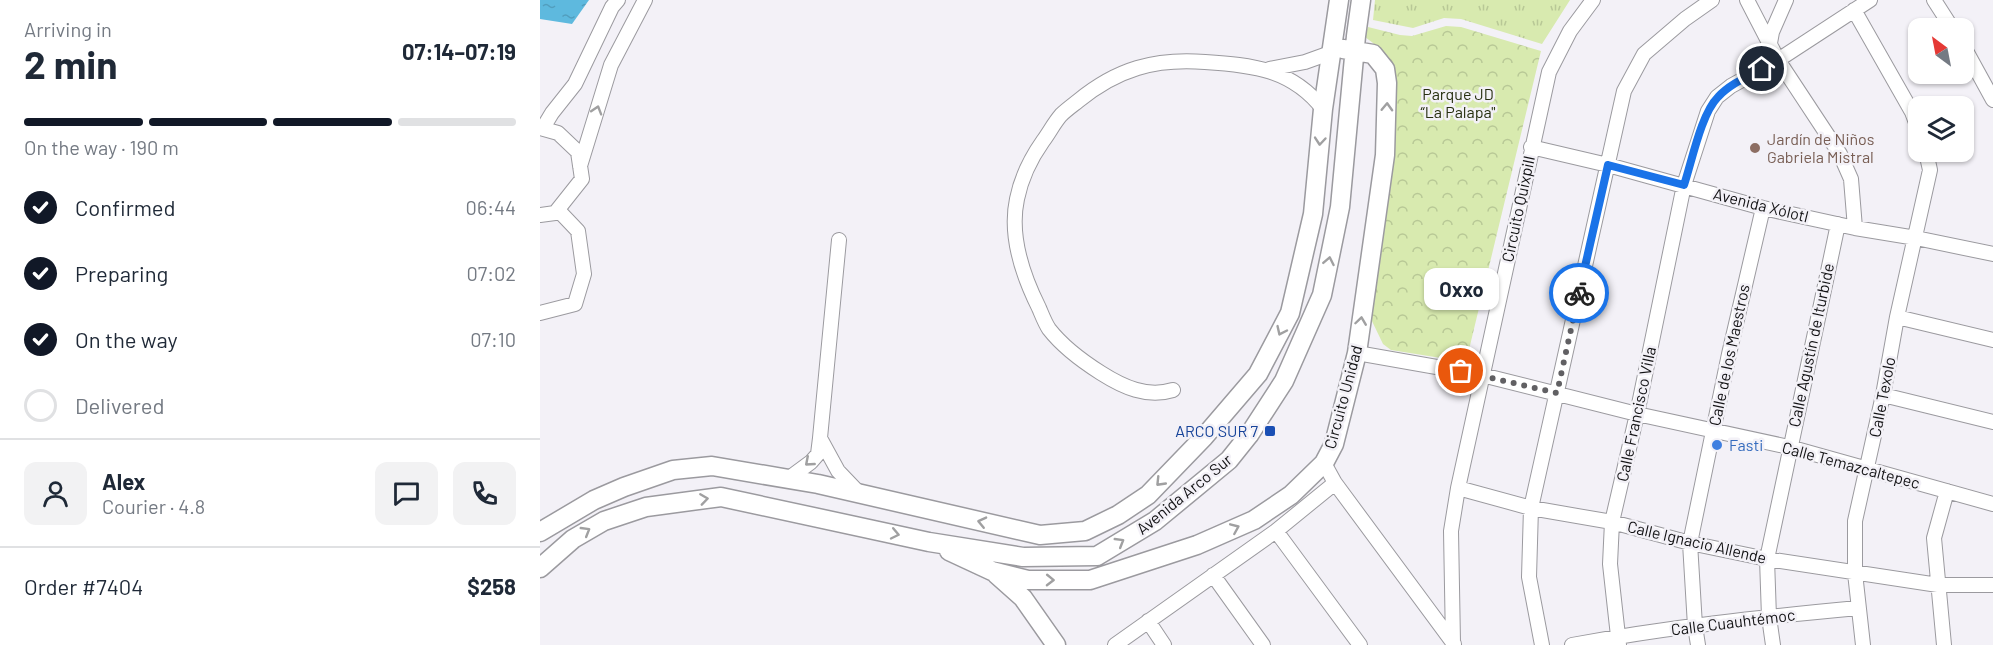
<!DOCTYPE html>
<html lang="en">
<head>
<meta charset="utf-8">
<style>
  :root { --surface:#fff; --page:#f2f2f3; --text:#1f2937; --muted:#747a83; --line:#e0e1e3; --accent:#111827 }
  body { margin:0; font-family:Barlow,sans-serif; background:var(--page); color:var(--text); height:100vh; display:flex; flex-direction:column; font-size:22px; white-space:nowrap }
  * { box-sizing:border-box; margin:0 }
  p { font-size:20px; color:var(--muted) }
  .icon { flex:none; width:33px; height:33px; fill:none; stroke:currentColor; stroke-width:2; stroke-linecap:round; stroke-linejoin:round }
  .map { position:relative; flex:1; overflow:hidden }
  .panel { display:flex; flex-direction:column; background:var(--surface); width:540px }
  .panel>* { flex:none }
  .needle { width:39px; rotate:328deg }
  .controls { position:absolute; left:1368px; top:18px; display:grid; gap:12px }
  .controls a { display:grid; place-items:center; width:66px; height:66px; border-radius:12px; background:var(--surface); box-shadow:0 2px 4px #0004; font-size:30px }
  .pin { position:absolute; display:grid; place-items:center; width:51px; height:51px; color:#fff; margin:-26px; border:3px solid #fff; border-radius:50%; box-shadow:0 2px 6px #0007 }
  .courier { position:absolute; display:grid; place-items:center; width:60px; height:60px; margin:-30px; border:4px solid #1a73e8; border-radius:50%; background:#fff; color:#222; box-shadow:0 2px 8px #0007 }
  .bubble { position:absolute; height:42px; border-radius:12px; background:var(--surface); box-shadow:0 2px 4px #0004; font-size:20px; font-weight:700; line-height:42px; text-align:center }
  .headline em { font-style:normal; font-weight:700 }
  .headline div { display:flex; flex-direction:column-reverse }
  .headline { display:flex; align-items:center; justify-content:space-between; height:102px; padding:0 24px }
  h1 { font-size:39px; font-weight:700; line-height:45px }
  .bar { display:grid; grid-template-columns:repeat(4,1fr); gap:9px 6px; align-content:center; height:72px; padding:0 24px }
  .bar i { height:8px; border-radius:4px; background:var(--line) }
  .bar .selected { background:var(--accent) }
  .bar p { grid-column:span 4 }
  .line { display:flex; align-items:center; gap:15px; padding:0 24px; border-top:2px solid var(--line) }
  .line div { flex:1 }
  .round { display:grid; place-items:center; flex:none; width:63px; height:63px; border-radius:12px; background:var(--page) }
  ol { padding:0 24px; list-style:none }
  li { display:flex; align-items:center; gap:18px; height:66px }
  li p { margin-inline-start:auto }
  li .icon { padding:6px; border-radius:50%; background:var(--accent); color:#fff; stroke-width:4 }
  li:last-child { color:var(--muted) }
  li i { width:33px; height:33px; border:3px solid var(--line); border-radius:50% }
  main { display:flex; flex:1; min-height:0 }
  .map>svg:first-child { display:block }
  .grass { fill:url(#grass-tufts) }
  .forest { fill:url(#forest-crowns) }
  .water { fill:url(#water-ripples) }
  .lines { fill:none; stroke-linecap:round; stroke-linejoin:round }
  .street-casing { stroke:#9b9a9f; stroke-width:16 }
  .secondary-casing { stroke:#9b9a9f; stroke-width:21 }
  .street { stroke:#fff; stroke-width:14 }
  .secondary { stroke:#fff; stroke-width:18 }
  .oneway { stroke:#a0a0a1 }
  .done { stroke:#616063; stroke-width:6; stroke-dasharray:0 10.8 }
  .route { stroke:#1a73e8; stroke-width:8 }
  .education-dot { fill:#8d6e63; stroke:#f3f1f7; stroke-width:2 }
  .transit-dot { fill:#1a4fb4; stroke:#f3f1f7; stroke-width:2 }
  .shop-dot { fill:#3f7fe0; stroke:#f3f1f7; stroke-width:2 }
  .labels { text-anchor:middle; stroke-width:5; stroke-linejoin:round; paint-order:stroke }
  .park-label { font-size:16px; fill:#283010; stroke:#f3f1f7 }
  .education-label { font-size:16px; fill:#785e54; stroke:#f3f1f7; text-anchor:start }
  .street-label { font-size:16px; fill:#121214; stroke:#f3f1f7 }
  .transit-label { font-size:16px; fill:#164399; stroke:#f3f1f7; text-anchor:end }
  .shop-label { font-size:16px; fill:#366cbe; stroke:#f3f1f7; text-anchor:start }
</style>
</head>
<body>
<main>
<section class="panel">
<div class="headline"><div><h1>2 min</h1><p>Arriving in</p></div><em>07:14–07:19</em></div>
<div class="bar"><i class="selected"></i><i class="selected"></i><i class="selected"></i><i></i><p>On the way · 190 m</p></div>
<ol>
<li><svg class="icon" aria-label="check" viewBox="0 0 24 24"><path d="M5 12l5 5 9-10"/></svg>Confirmed<p>06:44</p></li>
<li><svg class="icon" aria-label="check" viewBox="0 0 24 24"><path d="M5 12l5 5 9-10"/></svg>Preparing<p>07:02</p></li>
<li><svg class="icon" aria-label="check" viewBox="0 0 24 24"><path d="M5 12l5 5 9-10"/></svg>On the way<p>07:10</p></li>
<li><i></i>Delivered</li>
</ol>
<div class="line" style="height:108px"><a class="round"><svg class="icon" aria-label="person" viewBox="0 0 24 24"><circle cx="12" cy="8" r="4"/><path d="M4 21q1-7 8-7t8 7"/></svg></a><div><b>Alex</b><p>Courier · 4.8</p></div><a class="round"><svg class="icon" aria-label="chat" viewBox="0 0 24 24"><path d="M4 5h16v11H9l-5 4z"/></svg></a><a class="round"><svg class="icon" aria-label="phone" viewBox="0 0 24 24"><path d="M5 4h4l2 5-3 2q2 4 5 5l2-3 5 2v4C11 20 4 13 5 4z"/></svg></a></div>
<div class="line" style="height:78px"><div>Order #7404</div><b>$258</b></div>
</section>
<div class="map">
<svg width="1453" height="645" viewBox="0 0 1453 645">
  <defs>
    <pattern id="grass-tufts" width="24" height="20" patternUnits="userSpaceOnUse" patternTransform="scale(1.5)"><rect width="24" height="20" fill="#d8eaaf"/><path d="M3 7l-1-3M5 7V3M7 7l1-3M15 17l-1-3M17 17v-4M19 17l1-3" fill="none" stroke="#b8c896"/></pattern>
    <pattern id="forest-crowns" width="20" height="18" patternUnits="userSpaceOnUse" patternTransform="scale(1.5)"><rect width="20" height="18" fill="#d8eaaf"/><path d="M2 6a3 3 0 1 1 6 0M12 15a3 3 0 1 1 6 0" fill="none" stroke="#b8c896"/></pattern>
    <pattern id="water-ripples" width="26" height="14" patternUnits="userSpaceOnUse" patternTransform="scale(1.5)"><rect width="26" height="14" fill="#5eb9de"/><path d="M2 4q2-2 4 0t4 0M15 11q2-2 4 0t4 0" fill="none" stroke="#519ebe"/></pattern>
  </defs>
  <rect width="100%" height="100%" fill="#f3f1f7"/>
  <path class="grass" d="M835,0H1030L1002,44L921,19L904,18L873,28L833,20Z"/>
  <path class="forest" d="M906,26L921,27L1001,51L926,362L851,350L843,344L830,317L844,171L841,55L833,43L825,37L828,27L860,35L872,36Z"/>
  <path class="water" d="M0,0H49L32,24L0,19Z"/>
  <g class="lines">
    <g class="street-casing">
      <path id="street" d="M1207,0L1238,60L1300,154L1311,179L1315,228
        M1394,0L1412,28
        M1314,10L1372,112L1378,128
        M1230,43L1232,32L1246,0
        M1424,47L1453,100
        M729,69L765,62L790,53
        M0,128L18,133L38,152L42,179L15,213L0,215
        M3,128L12,113L35,84L72,7L78,0
        M991,147L1068,165L1223,208L1315,228L1376,238L1453,254
        M40,166L71,65L105,0
        M0,313L35,304L44,274L38,231L18,210
        M1357,317L1453,340
        M817,353L942,375L1097,414L1249,447L1453,504
        M633,390C607,398 583,387 561,373C542,361 523,347 509,329C505,323 502,315 499,308C483,276 469,236 477,199C481,179 491,158 503,141C509,133 514,123 521,115C526,110 533,105 538,101C577,69 615,58 665,62C712,65 752,69 783,109
        M1343,395L1453,422
        M280,438L299,240
        M784,463L795,483L914,644
        M248,479L271,462L278,454L280,438L298,471L320,494
        M918,488L991,508L1072,522L1150,543L1227,559L1398,585H1453
        M736,531L820,645
        M673,575L723,645
        M608,621L624,645
        M913,643L911,531L918,488L1009,72L1030,31L1053,0
        M575,645L736,531L795,483
        M1002,645L989,577L991,508L1084,91L1104,54L1145,19L1172,0
        M1032,645C1127,627 1223,617 1318,608
        M1079,645L1070,564L1072,522L1097,414L1144,185L1168,111L1177,97L1191,86L1238,60L1330,0
        M1158,645L1155,626L1150,543L1189,354L1223,208
        M1233,645L1229,617L1227,559L1298,224
        M1323,645L1315,573V521L1343,395L1357,317L1390,170L1386,152
        M1404,645L1394,538L1407,491"/>
    </g>
    <g class="secondary-casing">
      <path id="secondary" d="M0,532L54,500L84,487L133,470L172,466L278,484L500,535L545,531L578,515L608,495L664,437L718,374L750,313L773,214L783,109L799,0
        M409,551L452,571L488,580H550L657,545L714,520L751,495L784,463L794,444L817,353L845,155L847,83L845,69L833,54L803,49
        M0,568L33,539L64,521L106,507L181,497L389,542L483,557L557,556L615,521L689,460L709,435L744,381L782,295L800,207L816,36L821,0
        M456,574L483,598L516,645"/>
    </g>
    <use href="#street" class="street"/>
    <use href="#secondary" class="secondary"/>
  </g>
  <defs><path id="oneway-chevron" d="M-2-3.5L2.5 0L-2 3.5" fill="none" stroke-width="1.6" stroke-linecap="round" stroke-linejoin="round" transform="scale(1.5)"/></defs>
  <g class="oneway">
    <use href="#oneway-chevron" transform="translate(847 107) rotate(-88)"/>
    <use href="#oneway-chevron" transform="translate(57 110) rotate(-73)"/>
    <use href="#oneway-chevron" transform="translate(780 141) rotate(95)"/>
    <use href="#oneway-chevron" transform="translate(789 261) rotate(-79)"/>
    <use href="#oneway-chevron" transform="translate(821 321) rotate(-82)"/>
    <use href="#oneway-chevron" transform="translate(741 331) rotate(115)"/>
    <use href="#oneway-chevron" transform="translate(269 462) rotate(139)"/>
    <use href="#oneway-chevron" transform="translate(620 482) rotate(134)"/>
    <use href="#oneway-chevron" transform="translate(164 499) rotate(-8)"/>
    <use href="#oneway-chevron" transform="translate(442 522) rotate(-167)"/>
    <use href="#oneway-chevron" transform="translate(695 528) rotate(-23)"/>
    <use href="#oneway-chevron" transform="translate(46 531) rotate(-31)"/>
    <use href="#oneway-chevron" transform="translate(355 534) rotate(12)"/>
    <use href="#oneway-chevron" transform="translate(580 542) rotate(-31)"/>
    <use href="#oneway-chevron" transform="translate(510 580) rotate(1)"/>
  </g>
  <g class="lines">
    <path class="done" d="M921,371L1017,393L1039,293"/>
    <path class="route" d="M1039,293L1068,165L1144,185C1152,161 1161,114 1178,97C1190,84 1207,77 1222,69"/>
  </g>
  <circle class="education-dot" cx="1215" cy="148" r="6"/>
  <rect class="transit-dot" x="724" y="425" width="12" height="12" rx="3"/>
  <circle class="shop-dot" cx="1177" cy="445" r="6"/>
  <g class="labels">
    <g class="park-label">
      <text x="918" y="100">Parque JD<tspan x="918" dy="18">“La Palapa"</tspan></text>
    </g>
    <g class="education-label">
      <text x="1227" y="145">Jardín de Niños<tspan x="1227" dy="18">Gabriela Mistral</tspan></text>
    </g>
    <g class="street-label">
      <text transform="translate(1221 205) rotate(14)" y="6">Avenida Xólotl</text>
      <text transform="translate(978 209) rotate(-78)" y="6">Circuito Quixpill</text>
      <text transform="translate(1271 345) rotate(-78)" y="6">Calle Agustín de Iturbide</text>
      <text transform="translate(1189 355) rotate(-78)" y="6">Calle de los Maestros</text>
      <text transform="translate(803 397) rotate(-75)" y="6">Circuito Unidad</text>
      <text transform="translate(1342 397) rotate(-79)" y="6">Calle Texolo</text>
      <text transform="translate(1096 414) rotate(-78)" y="6">Calle Francisco Villa</text>
      <text transform="translate(1311 465) rotate(15)" y="6">Calle Temazcaltepec</text>
      <text transform="translate(644 494) rotate(-39)" y="6">Avenida Arco Sur</text>
      <text transform="translate(1157 542) rotate(13)" y="6">Calle Ignacio Allende</text>
      <text transform="translate(1193 622) rotate(-7)" y="6">Calle Cuauhtémoc</text>
    </g>
    <g class="transit-label">
      <text x="718" y="437">ARCO SUR 7</text>
    </g>
    <g class="shop-label">
      <text x="1189" y="451">Fasti</text>
    </g>
  </g>
</svg>
<div class="controls">
<a><svg class="needle" viewBox="-14 -14 28 28"><path d="M0-13l5 13h-10z" fill="#e53935"/><path d="M0 13l5-13h-10z" fill="#747a83"/></svg></a>
<a><svg class="icon" aria-label="layers" viewBox="0 0 24 24"><path d="M12 4l9 5-9 5-9-5zM3 14l9 5 9-5"/></svg></a>
</div>
<div class="pin" style="left:921px;top:371px;background:#ea580c"><svg class="icon" aria-label="bag" viewBox="0 0 24 24"><path d="M5 8h14l-1 12H6zM9 8a3 3 0 0 1 6 0"/></svg></div>
<div class="pin" style="left:1222px;top:69px;background:#1f2937"><svg class="icon" aria-label="home" viewBox="0 0 24 24"><path d="M3 11l9-7 9 7M6 9v11h12V9"/></svg></div>
<div class="courier" style="left:1039px;top:293px"><svg class="icon" aria-label="bike" viewBox="0 0 24 24"><circle cx="6" cy="16" r="4"/><circle cx="18" cy="16" r="4"/><path d="M6 16l4-8h5l3 8M10 8l3 8H6M13 5h3"/></svg></div>
<div class="bubble" style="left:884px;top:268px;width:75px">Oxxo</div>
</div>
</main>
</body>
</html>
